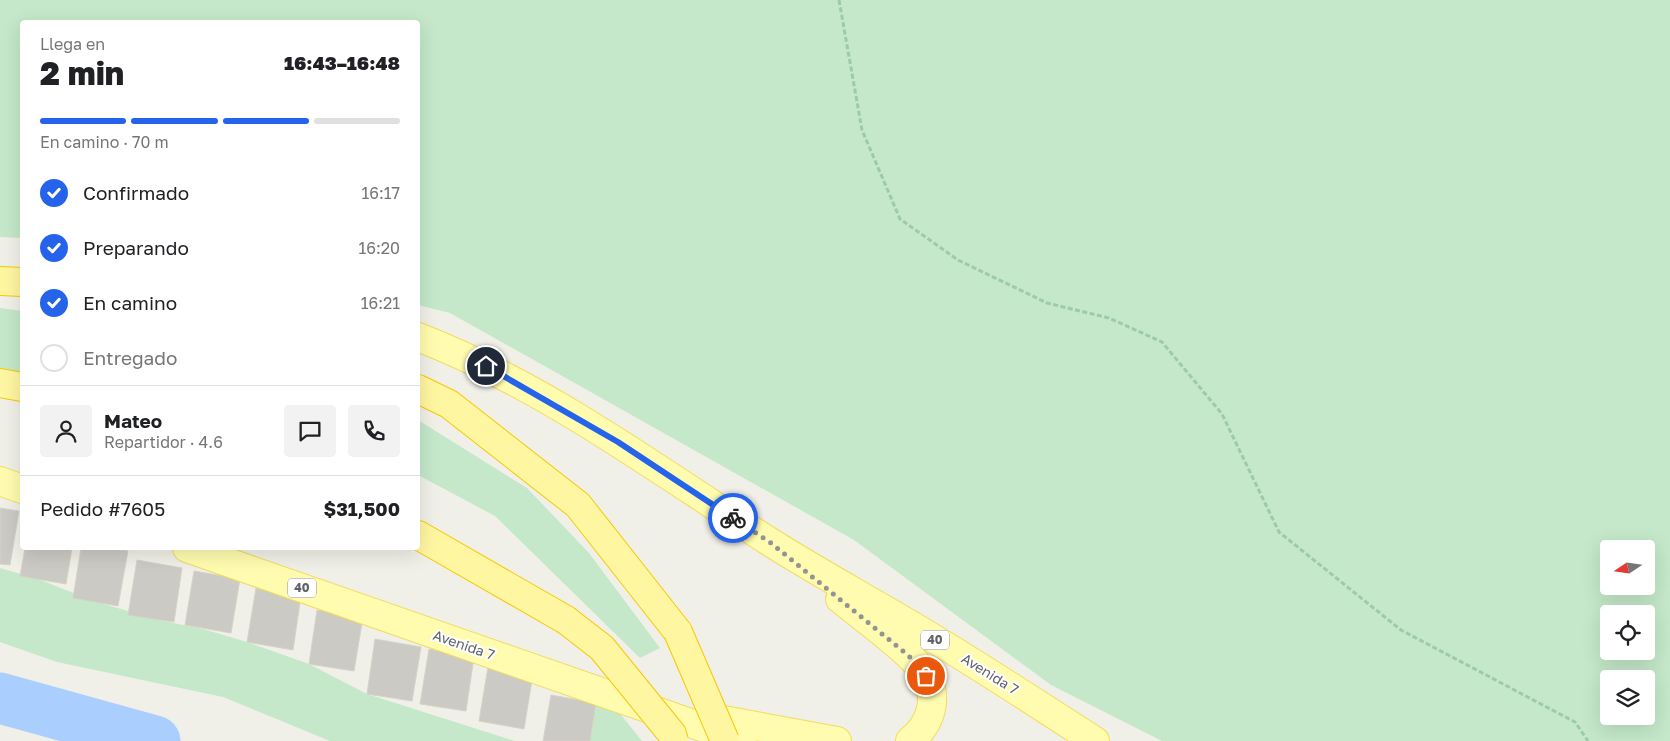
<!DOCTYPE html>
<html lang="es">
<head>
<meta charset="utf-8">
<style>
  :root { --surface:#fff; --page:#f2f2f2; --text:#202124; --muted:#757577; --line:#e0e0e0; --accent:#2563eb }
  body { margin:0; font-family:"Golos Text",sans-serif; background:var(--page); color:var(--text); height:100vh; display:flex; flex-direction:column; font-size:19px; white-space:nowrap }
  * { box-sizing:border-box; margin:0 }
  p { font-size:16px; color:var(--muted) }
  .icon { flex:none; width:28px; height:28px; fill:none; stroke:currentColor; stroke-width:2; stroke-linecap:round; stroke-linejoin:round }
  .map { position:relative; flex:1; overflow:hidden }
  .details { position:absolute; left:20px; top:20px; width:400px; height:530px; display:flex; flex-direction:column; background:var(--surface); border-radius:5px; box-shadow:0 5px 20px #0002 }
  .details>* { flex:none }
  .needle { width:32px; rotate:257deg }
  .controls { position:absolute; left:1600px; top:540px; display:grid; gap:10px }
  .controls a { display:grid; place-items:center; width:55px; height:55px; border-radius:5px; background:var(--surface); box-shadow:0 5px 20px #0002; font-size:25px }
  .pin { position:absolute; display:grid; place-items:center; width:42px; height:42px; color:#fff; margin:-21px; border:2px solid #fff; border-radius:50%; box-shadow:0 1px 5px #0007 }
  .courier { position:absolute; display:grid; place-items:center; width:50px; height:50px; margin:-25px; border:4px solid #2563eb; border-radius:50%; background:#fff; color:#222; box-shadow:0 1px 6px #0007 }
  .headline em { font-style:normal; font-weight:800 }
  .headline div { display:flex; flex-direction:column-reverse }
  .headline { display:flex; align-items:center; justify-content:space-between; height:85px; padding:0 20px }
  h1 { font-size:32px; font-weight:800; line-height:38px }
  .bar { display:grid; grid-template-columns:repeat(4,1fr); gap:8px 5px; align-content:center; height:60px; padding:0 20px }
  .bar i { height:6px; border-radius:4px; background:var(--line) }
  .bar .current { background:var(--accent) }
  .bar p { grid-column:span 4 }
  .line { display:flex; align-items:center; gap:12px; padding:0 20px; border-top:1px solid var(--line) }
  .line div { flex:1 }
  .round { display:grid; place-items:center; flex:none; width:52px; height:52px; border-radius:5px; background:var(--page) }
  ol { padding:0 20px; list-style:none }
  li { display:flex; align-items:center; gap:15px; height:55px }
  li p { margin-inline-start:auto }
  li .icon { padding:5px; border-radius:50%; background:var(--accent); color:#fff; stroke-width:4 }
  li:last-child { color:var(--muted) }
  li i { width:28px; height:28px; border:2px solid var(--line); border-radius:50% }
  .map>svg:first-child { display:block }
  .green { fill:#c4e8c9; fill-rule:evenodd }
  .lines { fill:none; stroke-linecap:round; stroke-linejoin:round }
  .river { stroke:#aacfff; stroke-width:51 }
  .building { fill:#cccac5; stroke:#d6d3c6 }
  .primary-casing { stroke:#f3db5e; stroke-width:30 }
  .trunk-casing { stroke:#f9c900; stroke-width:30 }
  .path { stroke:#9dc9af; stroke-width:3; stroke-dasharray:5 2.5; stroke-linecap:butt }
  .primary { stroke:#fffcaf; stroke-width:28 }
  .trunk { stroke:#fef6a0; stroke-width:28 }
  .trunk-bridge-casing { stroke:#f9c900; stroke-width:30; stroke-linecap:butt }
  .trunk-bridge { stroke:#fef6a0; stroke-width:28 }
  .done { stroke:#929495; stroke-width:5; stroke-dasharray:0 9 }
  .route { stroke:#2563eb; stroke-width:6 }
  .labels { text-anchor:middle; stroke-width:4; stroke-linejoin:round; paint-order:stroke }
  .shield { fill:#fff; stroke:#8f9195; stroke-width:1 }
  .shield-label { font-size:12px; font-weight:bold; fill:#5f6268 }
  .street-label { font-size:14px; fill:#5f6268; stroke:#fff }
</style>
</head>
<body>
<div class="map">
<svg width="1670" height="741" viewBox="0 0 1670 741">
  <rect width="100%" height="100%" fill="#f1f0e8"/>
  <path class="green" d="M0,0H1670V741H1162L1051,685L854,540L450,313L418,305V22H22V238L0,237ZM1609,549H1646V586H1609ZM1609,614H1646V651H1609ZM1609,679H1646V716H1609Z
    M0,308L22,311V378L0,374Z
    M418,420L527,488L589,553L660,648L640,658L495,516L418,475Z
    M0,568L38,579L97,602L159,620L203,629L247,642L309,664L367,694L515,741H330L223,697L57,662L0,642Z
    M610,701L642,741H590L596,703Z"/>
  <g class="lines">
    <path class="river" d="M0,698L155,741"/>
  </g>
  <path class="building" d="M0,508L19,511L10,565L0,564Z
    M25,548H72L66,584L20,576Z
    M81,548H104L128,551L118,606L73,598Z
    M137,560L182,568L174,622L128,615Z
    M194,571L240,579L231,633L185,625Z
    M256,588L301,596L293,650L247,642Z
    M317,610L363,617L354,671L309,664Z
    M375,639L421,647L412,701L367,694Z
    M429,649L474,657L466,711L420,704Z
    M488,667L533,674L524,729L479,721Z
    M551,695L596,703L590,741H543Z"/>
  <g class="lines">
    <g class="primary-casing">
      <path id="primary" d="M418,337C545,386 656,469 770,542C819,573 871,601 921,631C980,666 1037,704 1095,741
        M0,481L22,489
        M187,548L742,741
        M840,599C862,617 914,654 926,676C939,700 930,725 910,741
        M718,719L837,741"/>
    </g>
    <g class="trunk-casing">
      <path id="trunk" d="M0,281L22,282
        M0,383L22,387
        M418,389L449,404L578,505L678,632
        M418,535L566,620"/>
    </g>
    <path class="path" d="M839,0L862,130L900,219L958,260L1047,303L1109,318L1162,342L1222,414L1279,532L1401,630L1575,722L1588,741"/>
    <use href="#primary" class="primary"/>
    <use href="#trunk" class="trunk"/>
    <g class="trunk-bridge-casing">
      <path id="trunk-bridge" d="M566,620L602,648L672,734L674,741
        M678,632L725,741"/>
    </g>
    <use href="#trunk-bridge" class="trunk-bridge"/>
  </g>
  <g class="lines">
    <path class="done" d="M733,518L771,543L909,656L926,676"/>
    <path class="route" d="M486,366L618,442L733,518"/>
  </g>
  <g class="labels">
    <g class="shield">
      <rect x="288" y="578.5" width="28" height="19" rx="4"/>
      <rect x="921" y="630.5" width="28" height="19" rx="4"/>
    </g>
    <g class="shield-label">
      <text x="302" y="592">40</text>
      <text x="935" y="644">40</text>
    </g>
    <g class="street-label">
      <text transform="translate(464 645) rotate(19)" y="5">Avenida 7</text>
      <text transform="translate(990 674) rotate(32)" y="5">Avenida 7</text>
    </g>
  </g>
</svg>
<div class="controls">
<a><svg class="needle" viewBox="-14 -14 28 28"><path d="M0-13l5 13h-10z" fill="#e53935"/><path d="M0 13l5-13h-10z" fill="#757577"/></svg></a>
<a><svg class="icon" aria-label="locate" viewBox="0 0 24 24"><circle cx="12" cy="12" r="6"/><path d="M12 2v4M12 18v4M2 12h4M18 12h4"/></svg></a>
<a><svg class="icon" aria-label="layers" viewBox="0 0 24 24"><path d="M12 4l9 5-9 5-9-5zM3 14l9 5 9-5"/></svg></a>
</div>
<div class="pin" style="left:926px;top:676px;background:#ea580c"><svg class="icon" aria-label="bag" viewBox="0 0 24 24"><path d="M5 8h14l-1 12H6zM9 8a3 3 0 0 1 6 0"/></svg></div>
<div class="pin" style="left:486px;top:366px;background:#1f2937"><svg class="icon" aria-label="home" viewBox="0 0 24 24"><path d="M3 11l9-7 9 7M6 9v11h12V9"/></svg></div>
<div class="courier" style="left:733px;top:518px"><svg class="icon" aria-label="bike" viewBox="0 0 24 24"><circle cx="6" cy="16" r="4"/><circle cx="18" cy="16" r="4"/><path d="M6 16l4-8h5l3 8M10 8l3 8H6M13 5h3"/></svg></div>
<section class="details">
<div class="headline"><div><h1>2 min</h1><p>Llega en</p></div><em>16:43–16:48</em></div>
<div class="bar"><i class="current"></i><i class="current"></i><i class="current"></i><i></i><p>En camino · 70 m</p></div>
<ol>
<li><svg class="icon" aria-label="check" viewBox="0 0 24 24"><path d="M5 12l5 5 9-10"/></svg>Confirmado<p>16:17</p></li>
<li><svg class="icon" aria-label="check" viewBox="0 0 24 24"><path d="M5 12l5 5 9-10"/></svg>Preparando<p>16:20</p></li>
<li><svg class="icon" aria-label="check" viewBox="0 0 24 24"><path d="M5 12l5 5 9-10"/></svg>En camino<p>16:21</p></li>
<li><i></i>Entregado</li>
</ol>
<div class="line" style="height:90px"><a class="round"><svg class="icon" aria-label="person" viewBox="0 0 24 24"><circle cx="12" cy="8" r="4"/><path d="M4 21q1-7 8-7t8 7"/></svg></a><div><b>Mateo</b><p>Repartidor · 4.6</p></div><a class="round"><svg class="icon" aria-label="chat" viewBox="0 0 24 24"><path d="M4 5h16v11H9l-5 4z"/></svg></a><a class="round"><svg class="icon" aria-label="phone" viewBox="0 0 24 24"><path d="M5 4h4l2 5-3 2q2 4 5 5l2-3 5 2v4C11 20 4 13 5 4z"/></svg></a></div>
<div class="line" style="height:65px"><div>Pedido #7605</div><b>$31,500</b></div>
</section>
</div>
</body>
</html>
